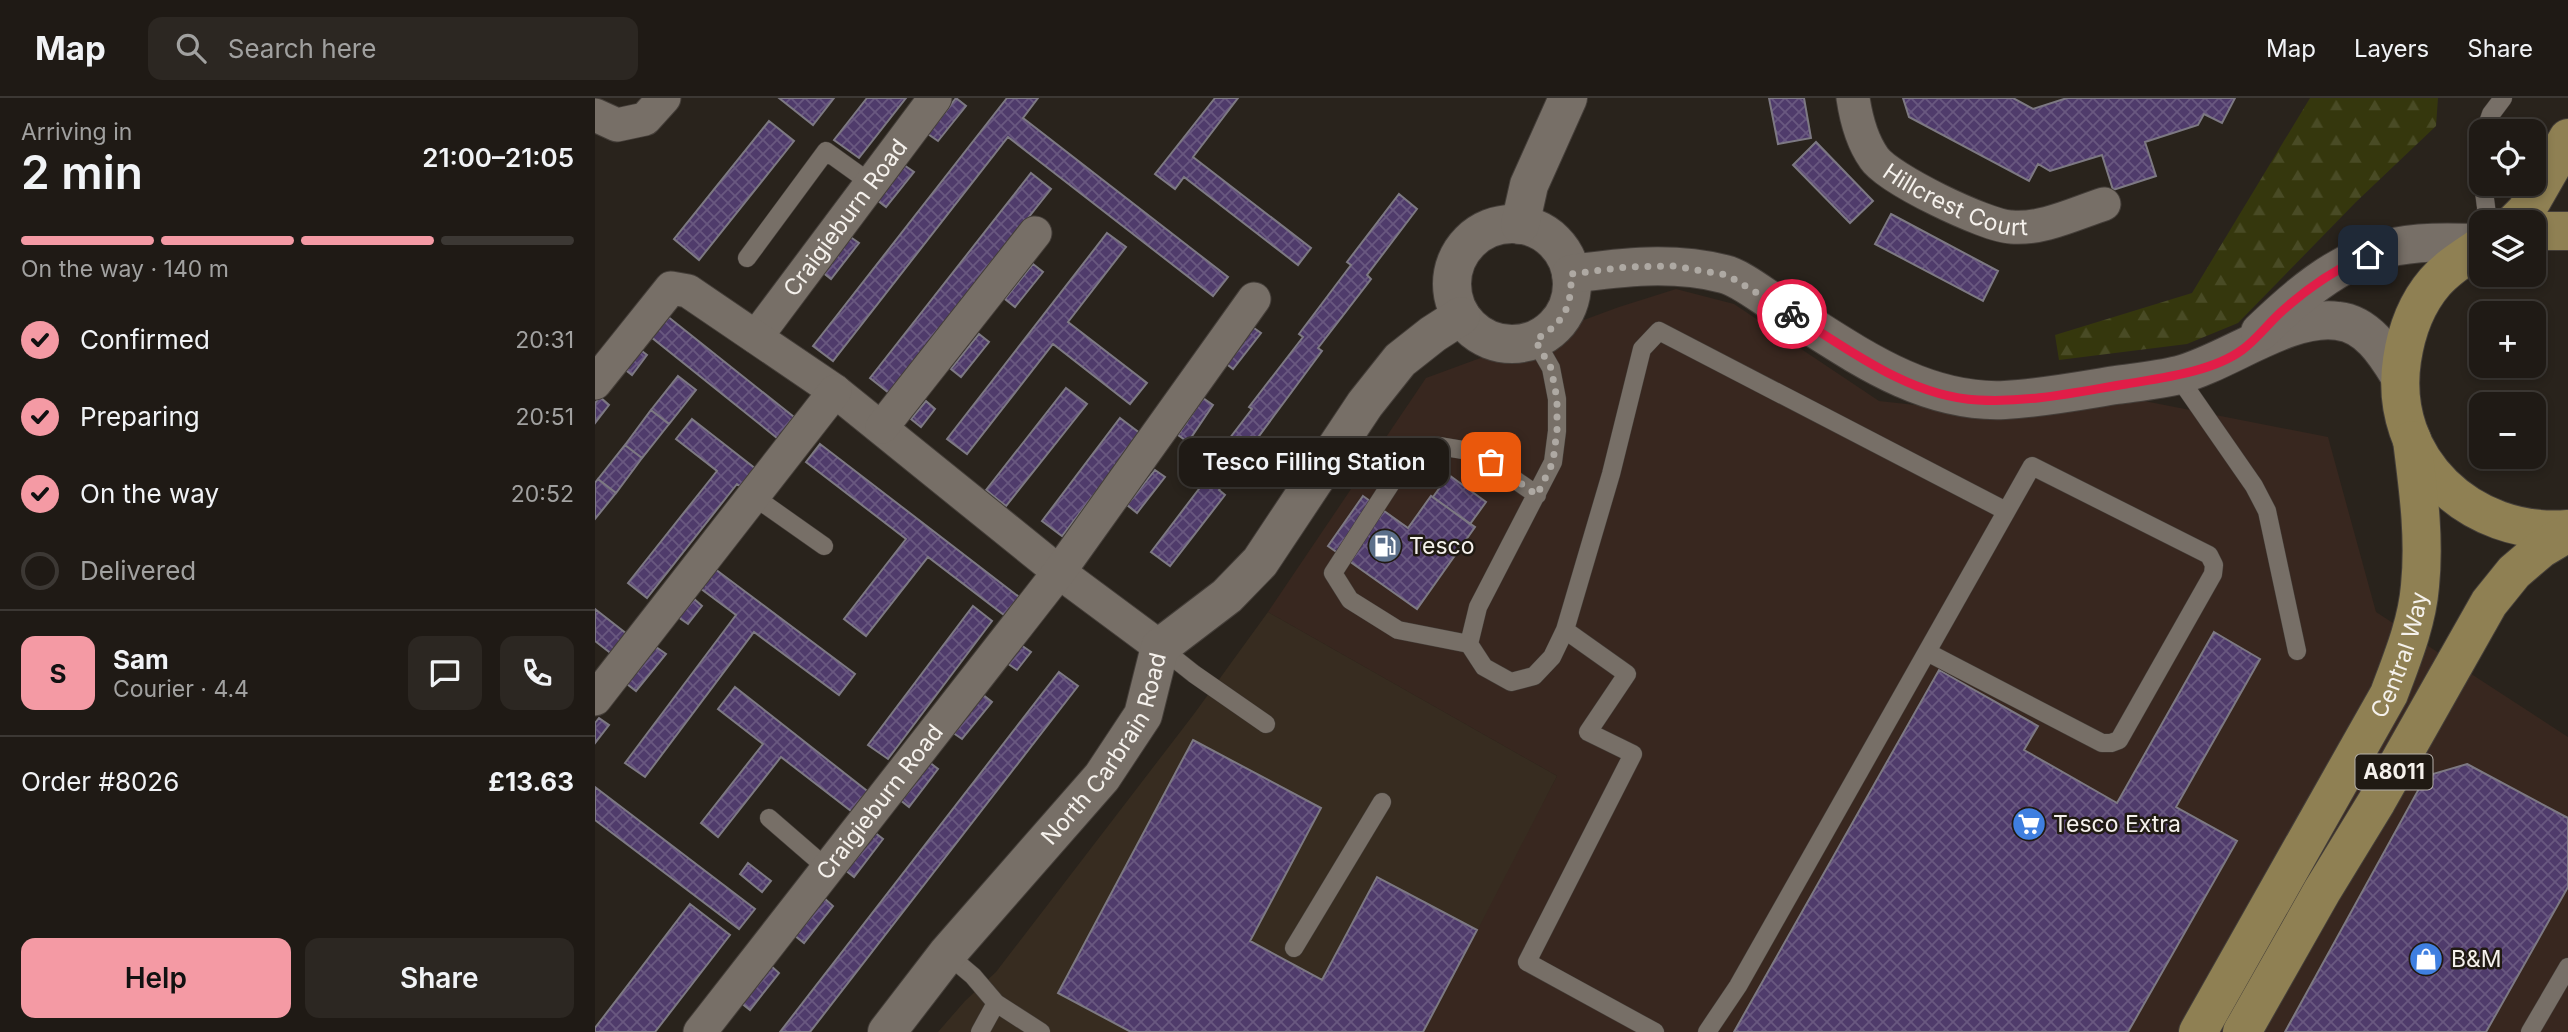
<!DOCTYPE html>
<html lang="en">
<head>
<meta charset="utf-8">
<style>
  :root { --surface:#1f1a15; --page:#2c2722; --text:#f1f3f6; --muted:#a1a1a0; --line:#3c3834; --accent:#f49aa4 }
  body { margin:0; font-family:Inter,sans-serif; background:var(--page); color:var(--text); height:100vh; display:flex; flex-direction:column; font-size:26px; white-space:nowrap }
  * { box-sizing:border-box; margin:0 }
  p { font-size:23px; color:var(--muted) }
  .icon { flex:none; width:38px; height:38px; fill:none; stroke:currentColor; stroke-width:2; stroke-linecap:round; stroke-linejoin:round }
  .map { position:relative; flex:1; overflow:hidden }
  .sheet { display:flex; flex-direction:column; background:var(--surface); width:595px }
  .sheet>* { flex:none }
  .buttons { position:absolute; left:1874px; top:21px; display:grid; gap:14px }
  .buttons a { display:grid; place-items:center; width:77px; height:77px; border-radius:14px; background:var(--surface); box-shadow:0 4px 10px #0003,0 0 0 2px var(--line); font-size:35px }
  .pin { position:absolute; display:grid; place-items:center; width:60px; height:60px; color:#fff; margin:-30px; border-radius:14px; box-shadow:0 4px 10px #0006 }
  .courier { position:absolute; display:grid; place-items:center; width:70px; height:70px; margin:-35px; border:5px solid #e11d48; border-radius:50%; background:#fff; color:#222; box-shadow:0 2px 9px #0007 }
  .bubble { position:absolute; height:49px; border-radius:14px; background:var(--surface); box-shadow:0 4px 10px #0003,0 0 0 2px var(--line); font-size:23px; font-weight:600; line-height:49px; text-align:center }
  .overview em { font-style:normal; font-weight:600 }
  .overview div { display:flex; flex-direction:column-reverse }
  .overview { display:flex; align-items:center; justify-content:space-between; height:119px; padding:0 21px }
  h1 { font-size:46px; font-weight:600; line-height:52px }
  .bar { display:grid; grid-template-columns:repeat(4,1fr); gap:10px 7px; align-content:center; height:84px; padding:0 21px }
  .bar i { height:9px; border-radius:5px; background:var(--line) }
  .bar .current { background:var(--accent) }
  .bar p { grid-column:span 4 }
  .line { display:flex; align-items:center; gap:18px; padding:0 21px; border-top:2px solid var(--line) }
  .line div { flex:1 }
  .round { display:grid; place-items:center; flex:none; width:74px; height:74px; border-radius:14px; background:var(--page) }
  ol { padding:0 21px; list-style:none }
  li { display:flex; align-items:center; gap:21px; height:77px }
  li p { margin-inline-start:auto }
  li .icon { padding:7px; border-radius:50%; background:var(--accent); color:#111; stroke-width:4 }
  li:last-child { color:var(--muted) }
  li i { width:38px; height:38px; border:4px solid var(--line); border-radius:50% }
  .action { display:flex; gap:14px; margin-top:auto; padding:14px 21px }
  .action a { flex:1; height:80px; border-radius:14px; background:var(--accent); color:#111; font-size:28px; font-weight:600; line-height:80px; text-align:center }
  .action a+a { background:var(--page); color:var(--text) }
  header { display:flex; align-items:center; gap:42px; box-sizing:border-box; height:98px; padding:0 35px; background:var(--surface); border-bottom:2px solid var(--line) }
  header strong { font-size:33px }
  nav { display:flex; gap:38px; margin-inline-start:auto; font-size:24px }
  .search { width:490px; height:63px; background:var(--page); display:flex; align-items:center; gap:18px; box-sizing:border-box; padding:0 24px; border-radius:14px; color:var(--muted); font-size:26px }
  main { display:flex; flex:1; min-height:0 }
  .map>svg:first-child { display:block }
  .commercial { fill:#38271f }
  .built { fill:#372c20 }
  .forest { fill:url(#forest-firs) }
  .building { fill:url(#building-cross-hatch); stroke:#7d7983; stroke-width:2 }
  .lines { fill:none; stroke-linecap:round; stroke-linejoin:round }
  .service-casing { stroke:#443e39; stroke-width:19 }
  .minor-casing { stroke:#443e39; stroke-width:35 }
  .tertiary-casing { stroke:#443e39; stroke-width:40 }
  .primary-casing { stroke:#443e39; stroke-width:40 }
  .service { stroke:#776f67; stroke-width:18 }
  .minor { stroke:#776f67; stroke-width:33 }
  .tertiary { stroke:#776f67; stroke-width:38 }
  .primary { stroke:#8f8053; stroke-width:38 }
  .done { stroke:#aea9a3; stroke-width:7; stroke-dasharray:0 12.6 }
  .route { stroke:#e11d48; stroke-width:9 }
  .labels { text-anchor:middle; stroke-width:5; stroke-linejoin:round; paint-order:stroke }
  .shield { fill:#201a13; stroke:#b5b0ab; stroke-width:2 }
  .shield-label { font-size:21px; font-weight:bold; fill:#f5f1ec }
  .street-label { font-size:23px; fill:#f5f1ec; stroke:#201a13 }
  .poi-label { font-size:23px; fill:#f5f1ec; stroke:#201a13; text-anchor:start }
</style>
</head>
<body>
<header>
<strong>Map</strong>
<div class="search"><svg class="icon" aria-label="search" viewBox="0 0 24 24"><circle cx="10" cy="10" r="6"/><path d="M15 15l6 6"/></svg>Search here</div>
<nav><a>Map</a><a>Layers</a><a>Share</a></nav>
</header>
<main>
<section class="sheet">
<div class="overview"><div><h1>2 min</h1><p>Arriving in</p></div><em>21:00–21:05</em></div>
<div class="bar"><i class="current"></i><i class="current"></i><i class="current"></i><i></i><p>On the way · 140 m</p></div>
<ol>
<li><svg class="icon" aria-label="check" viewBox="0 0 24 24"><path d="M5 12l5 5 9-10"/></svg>Confirmed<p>20:31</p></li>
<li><svg class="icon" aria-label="check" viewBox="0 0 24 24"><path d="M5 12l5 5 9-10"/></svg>Preparing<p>20:51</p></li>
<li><svg class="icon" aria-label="check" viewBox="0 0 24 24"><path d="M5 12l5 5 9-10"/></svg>On the way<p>20:52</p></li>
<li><i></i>Delivered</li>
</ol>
<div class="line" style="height:126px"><b class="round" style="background:var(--accent);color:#111">S</b><div><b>Sam</b><p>Courier · 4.4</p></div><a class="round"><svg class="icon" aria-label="chat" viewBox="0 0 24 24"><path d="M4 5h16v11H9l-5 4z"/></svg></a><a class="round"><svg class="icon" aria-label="phone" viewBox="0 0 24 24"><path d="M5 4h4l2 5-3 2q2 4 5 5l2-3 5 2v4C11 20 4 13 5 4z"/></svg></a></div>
<div class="line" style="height:91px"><div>Order #8026</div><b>£13.63</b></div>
<div class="action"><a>Help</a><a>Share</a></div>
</section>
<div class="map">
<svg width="1973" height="934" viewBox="0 0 1973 934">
  <defs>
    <pattern id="forest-firs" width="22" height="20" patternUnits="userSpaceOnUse" patternTransform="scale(1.75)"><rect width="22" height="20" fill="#35370d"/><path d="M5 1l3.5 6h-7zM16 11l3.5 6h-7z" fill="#494b25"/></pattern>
    <pattern id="building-cross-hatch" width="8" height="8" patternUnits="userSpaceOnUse" patternTransform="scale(1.75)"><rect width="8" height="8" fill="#4f3b6b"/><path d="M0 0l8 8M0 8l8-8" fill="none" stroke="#695880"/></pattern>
  </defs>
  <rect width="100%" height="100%" fill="#29231c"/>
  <path class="commercial" d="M1081,191L1139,206L1284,303L1412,317L1534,300L1733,339L1781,514L1973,639V934H825L962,678L673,514L831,280L1024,209Z"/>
  <path class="built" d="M673,514L962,678L830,934H343L370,903L401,874L599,616Z"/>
  <path class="forest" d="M1715,0H1843L1841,28L1761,104L1643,225L1592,246L1464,262L1460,237L1597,195Z"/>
  <path class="building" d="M184,0H239L218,27Z
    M272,0H311L264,60L239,42Z
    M361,0L371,8L343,43L333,36Z
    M412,0H443L428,20L633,179L618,198L413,39L238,263L218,248Z
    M620,0H643L598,59L716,150L703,167L589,79L580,91L560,76Z
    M1174,0H1209L1216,40L1183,46Z
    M1308,0H1418L1438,11L1472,0H1640L1627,25L1609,16L1603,27L1550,44L1561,78L1518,92L1507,57L1455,73L1443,66L1434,83L1314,19Z
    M174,23L199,43L104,162L79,141Z
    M1221,44L1278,103L1255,125L1198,67Z
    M309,67L319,74L291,109L282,102Z
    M436,75L456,91L294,295L275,280Z
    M804,96L822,111L772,177L776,181L723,250L727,253L624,392L630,397L575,468L556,454L610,383L605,379L657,311L654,309L708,239L704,236L756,167L752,164Z
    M1296,116L1403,173L1388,203L1280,146Z
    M512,135L531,149L473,224L552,285L535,306L458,246L372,356L352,341Z
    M254,138L264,145L236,181L226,173Z
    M438,166L448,174L420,209L410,201Z
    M67,214L204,323L187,344L51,235Z
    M656,228L666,235L638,271L628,263Z
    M384,236L394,244L366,279L356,271Z
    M43,250L52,257L37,277L27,269Z
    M83,278L101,292L74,326L56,312Z
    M471,290L492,306L411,408L391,392Z
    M5,299L14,307L0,325V305Z
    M608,300L618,307L593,344L583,337Z
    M331,303L340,311L326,329L316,321Z
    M56,312L74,326L47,360L30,347Z
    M525,320L546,336L467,438L447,423Z
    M97,321L166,375L152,393L142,386L52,500L33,485L122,373L81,341Z
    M225,346L428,502L413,520L333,459L271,538L249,521L311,441L211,364Z
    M30,347L47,360L21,395L3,381Z
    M560,372L570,379L542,415L532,407Z
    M854,377L891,404L875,426L838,399Z
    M3,381L21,395L0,421V385Z
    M768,398L813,430L836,398L880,429L822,511L733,448Z
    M120,471L260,576L244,597L159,534L50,679L30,665L141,517L105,490Z
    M98,500L107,508L93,526L83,519Z
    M378,508L397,523L293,661L273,647Z
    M0,511L37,540L22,560L0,543Z
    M1619,534L1665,561L1581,709L1642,743L1533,934H1139L1344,572L1443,628L1429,652L1522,705Z
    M426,547L436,554L422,572L412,565Z
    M61,549L71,556L41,593L32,586Z
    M464,574L483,588L215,934H185Z
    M140,589L276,696L260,716L186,659L123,739L106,725L168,646L123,611Z
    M387,596L397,604L367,641L357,634Z
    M4,620L14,627L0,645V625Z
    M598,642L726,710L655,843L727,882L782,779L882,832L828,934H536L463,895Z
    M334,664L343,671L314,709L304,701Z
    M1872,666L1973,720V789L1891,934H1690L1831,678Z
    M0,689L160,811L144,831L0,722Z
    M279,734L288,741L259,779L249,771Z
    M153,765L176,783L167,794L145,776Z
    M229,800L238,808L209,845L199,837Z
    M95,806L135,837L60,934H0V930Z
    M175,867L184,875L155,912L145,904Z"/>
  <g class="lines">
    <g class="service-casing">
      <path id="service" d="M1890,33L1896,16L1908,0
        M1888,86L1893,124
        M152,160L231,53L277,86
        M940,242L956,270L962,301V333L958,364L883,509L874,546L889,569L916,584L939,578L957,559L970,532L1016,376L1047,251L1064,233L1411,413
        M1582,277L1659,388L1672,413L1702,553
        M158,398L229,448
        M970,532L1032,576L993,634L1038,656L932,864L1060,934
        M874,546L803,532L755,502L738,475L817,353L844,348L880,354L942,397
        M565,549L599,576L671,626
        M174,720L234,772
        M699,850L787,704
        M352,856L378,878L401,905L446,934
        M385,934L401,905
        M1112,934L1143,888L1437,368L1614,457L1619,467L1618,476L1524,642L1516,645H1507L1332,554
        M1935,934L1973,869"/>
    </g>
    <g class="minor-casing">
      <g id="minor">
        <path id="s1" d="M1258,0C1261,20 1267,43 1279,60C1293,81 1391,128 1416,129C1447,132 1481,115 1509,106"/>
        <path d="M0,17L22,27L50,21L69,0"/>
        <path id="s2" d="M161,239L340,0"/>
        <path d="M0,285L76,190L93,193L240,293L464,474L565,549"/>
        <path d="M287,329L440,135"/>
        <path d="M0,601L240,293"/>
        <path id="s3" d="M105,934L464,474L659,201"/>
      </g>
    </g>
    <g class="tertiary-casing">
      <g id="tertiary">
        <circle cx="917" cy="186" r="60"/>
        <path d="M925,127L934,87L973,0"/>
        <path d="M976,176C1027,169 1078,163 1129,176C1146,180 1169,199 1184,208C1254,251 1324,306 1410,302C1448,300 1484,293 1521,287C1542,284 1564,282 1584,277C1633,264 1694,216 1743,223C1772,226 1790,254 1804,277"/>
        <path d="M1665,234C1700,200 1741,164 1790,151C1821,143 1854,144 1886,145"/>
        <path id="s4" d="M292,934L352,856L507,679L548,617L565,549L632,498L665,464L770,306L805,262L838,236L866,218"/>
      </g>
    </g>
    <g class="primary-casing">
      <g id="primary">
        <path d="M1920,124L1931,113L1973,40"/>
        <path d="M1939,133H1973"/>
        <path d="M1886,148C1870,159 1853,169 1840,184C1821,206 1811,235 1807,262C1792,362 1876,439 1973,431"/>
        <path id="s5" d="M1603,934L1794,596C1807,561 1822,525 1825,488C1830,439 1823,390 1817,342"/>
        <path d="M1647,934L1727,793L1782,703L1894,505L1919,474L1946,451L1973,435"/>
      </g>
    </g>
    <use href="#service" class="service"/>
    <use href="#minor" class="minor"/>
    <use href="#tertiary" class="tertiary"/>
    <use href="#primary" class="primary"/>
  </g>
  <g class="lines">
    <path class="done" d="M896,364L942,397L958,364L962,332V301L956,270L940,242C969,225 977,209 976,176L1031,169L1078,168L1132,177L1197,216"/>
    <path class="route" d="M1197,216C1253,251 1315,299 1383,302C1433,305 1482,294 1531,286C1566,280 1617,274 1647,252C1661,242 1672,227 1685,215C1711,191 1740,171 1773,157"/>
  </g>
  <defs>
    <g id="fuel-disc" transform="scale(1.75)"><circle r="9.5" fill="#5c6f8a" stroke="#201a13"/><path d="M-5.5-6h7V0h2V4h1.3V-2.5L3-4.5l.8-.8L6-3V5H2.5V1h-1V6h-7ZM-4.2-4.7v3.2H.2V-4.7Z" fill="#fff"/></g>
    <g id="supermarket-disc" transform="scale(1.75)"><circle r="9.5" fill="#3f7fe0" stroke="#201a13"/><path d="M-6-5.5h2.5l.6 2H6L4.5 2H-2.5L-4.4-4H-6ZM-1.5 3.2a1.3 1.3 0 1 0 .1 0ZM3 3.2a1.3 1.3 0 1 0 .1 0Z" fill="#fff"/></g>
    <g id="shop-disc" transform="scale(1.75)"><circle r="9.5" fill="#3f7fe0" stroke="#201a13"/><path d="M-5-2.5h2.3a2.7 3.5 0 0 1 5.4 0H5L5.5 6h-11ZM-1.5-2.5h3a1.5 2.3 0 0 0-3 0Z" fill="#fff"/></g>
  </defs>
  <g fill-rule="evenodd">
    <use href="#fuel-disc" x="790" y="448"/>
    <use href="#supermarket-disc" x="1434" y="726"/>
    <use href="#shop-disc" x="1831" y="861"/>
  </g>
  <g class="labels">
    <rect class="shield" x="1760.5" y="656.5" width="77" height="35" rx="5"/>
    <g class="shield-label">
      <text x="1799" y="681">A8011</text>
    </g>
    <g class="street-label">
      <text dy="8" stroke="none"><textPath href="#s1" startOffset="158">Hillcrest Court</textPath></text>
      <text dy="8" stroke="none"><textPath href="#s2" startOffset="149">Craigieburn Road</textPath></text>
      <text dy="8" stroke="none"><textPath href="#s5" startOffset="429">Central Way</textPath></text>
      <text dy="8" stroke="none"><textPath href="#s4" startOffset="360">North Carbrain Road</textPath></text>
      <text dy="8" stroke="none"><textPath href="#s3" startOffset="292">Craigieburn Road</textPath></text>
    </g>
    <g class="poi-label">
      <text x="814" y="456">Tesco</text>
      <text x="1458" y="734">Tesco Extra</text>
      <text x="1856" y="869">B&amp;M</text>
    </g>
  </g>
</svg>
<div class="buttons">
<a><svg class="icon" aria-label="locate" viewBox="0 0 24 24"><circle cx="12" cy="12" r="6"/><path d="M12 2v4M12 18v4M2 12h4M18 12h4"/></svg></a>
<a><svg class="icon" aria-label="layers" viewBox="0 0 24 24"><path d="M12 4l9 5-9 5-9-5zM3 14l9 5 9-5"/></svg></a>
<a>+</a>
<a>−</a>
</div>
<div class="pin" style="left:896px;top:364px;background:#ea580c"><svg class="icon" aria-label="bag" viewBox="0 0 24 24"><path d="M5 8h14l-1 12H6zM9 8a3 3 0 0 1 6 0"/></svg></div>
<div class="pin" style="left:1773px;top:157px;background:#1f2937"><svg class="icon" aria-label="home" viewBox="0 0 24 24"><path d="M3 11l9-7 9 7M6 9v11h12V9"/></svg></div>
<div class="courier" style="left:1197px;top:216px"><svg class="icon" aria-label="bike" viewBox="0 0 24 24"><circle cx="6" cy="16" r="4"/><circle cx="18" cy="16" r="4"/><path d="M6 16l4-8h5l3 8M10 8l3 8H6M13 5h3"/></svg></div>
<div class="bubble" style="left:584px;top:340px;width:270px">Tesco Filling Station</div>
</div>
</main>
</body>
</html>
